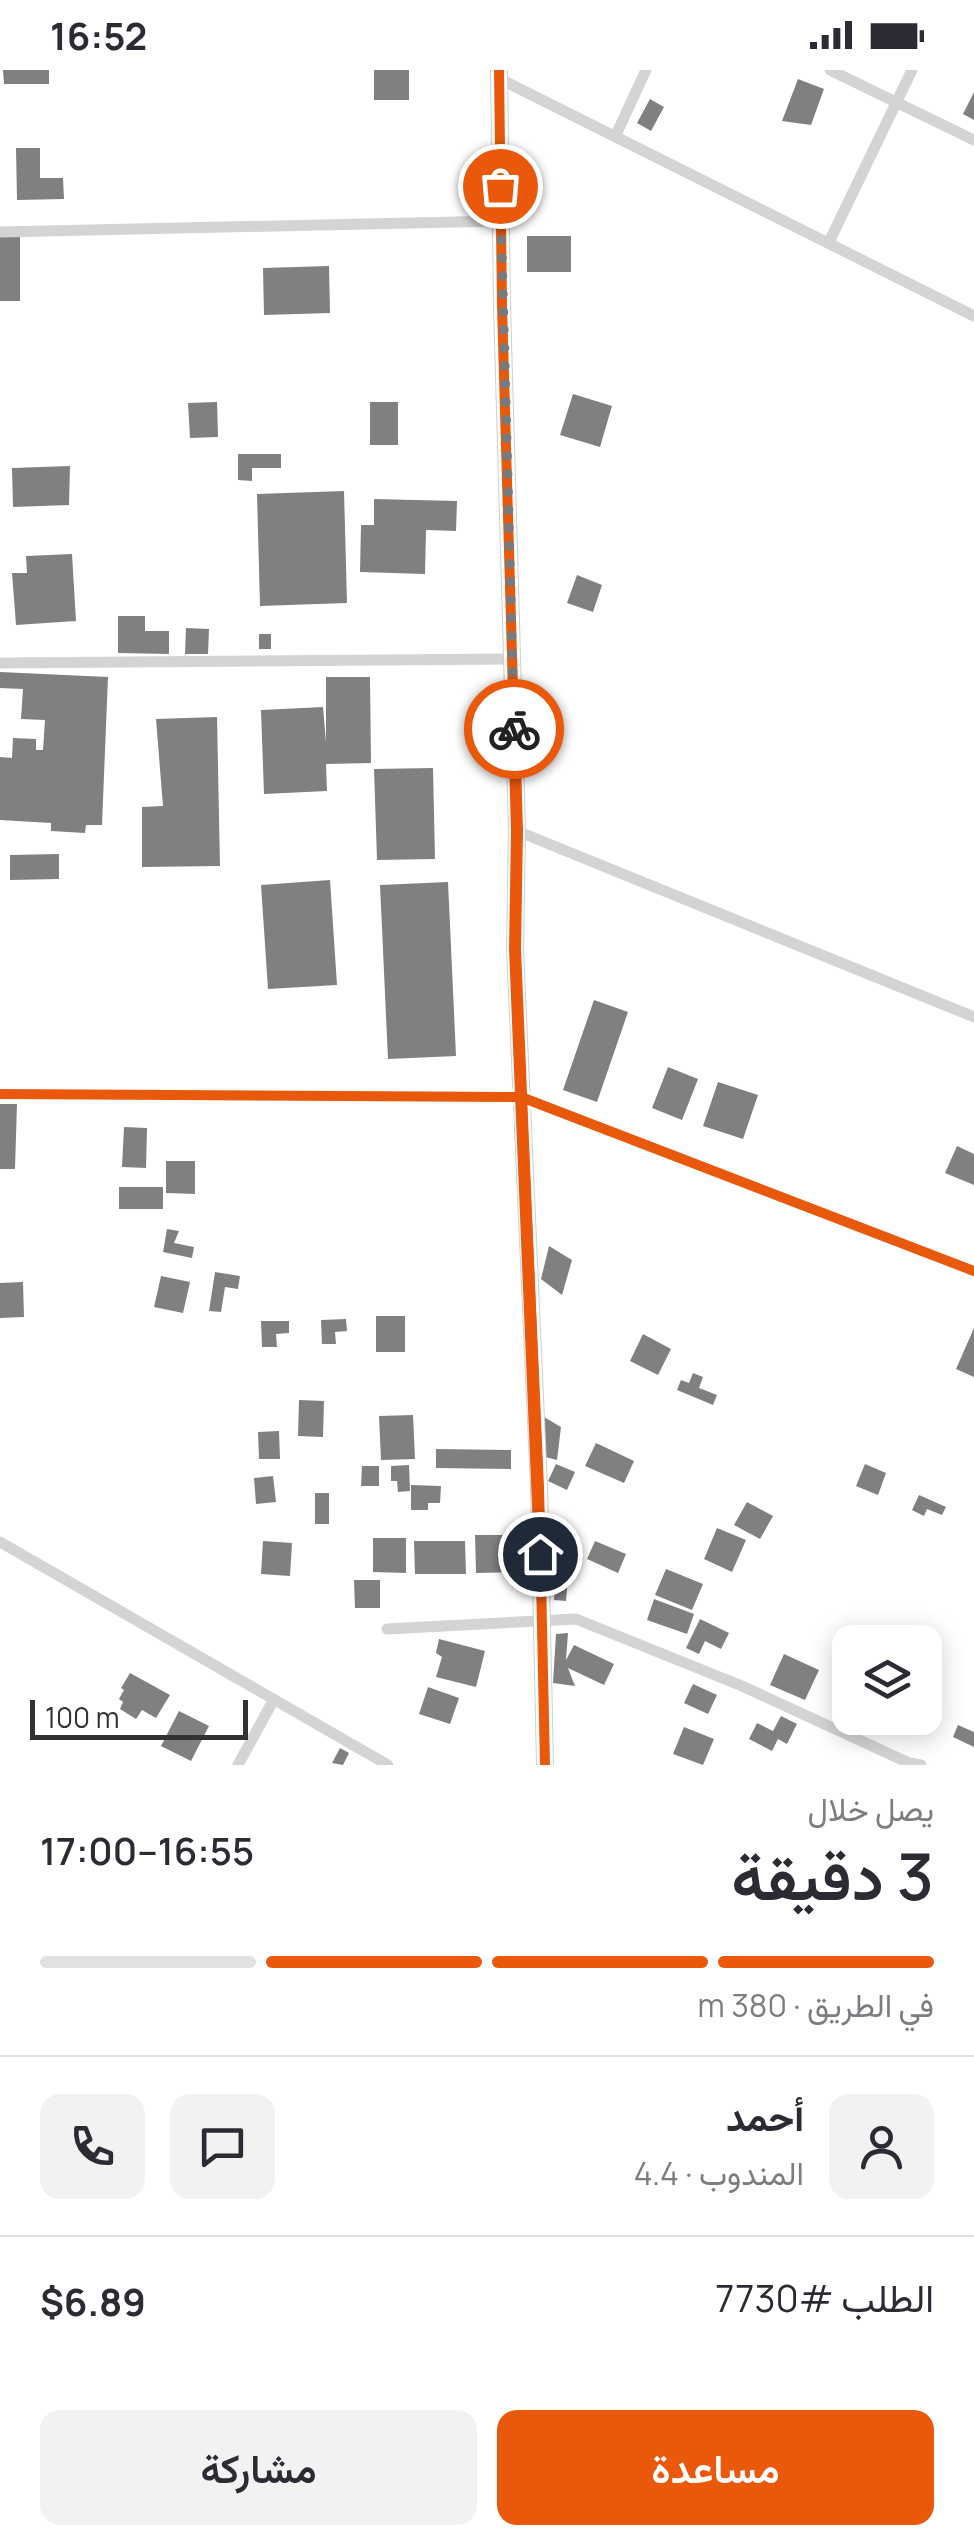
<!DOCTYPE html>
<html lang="ar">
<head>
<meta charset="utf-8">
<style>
  :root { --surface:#fff; --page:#f2f2f3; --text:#2b2b33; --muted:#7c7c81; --line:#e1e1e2; --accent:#ea580c }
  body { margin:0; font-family:Manrope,Vazirmatn,sans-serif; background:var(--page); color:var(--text); direction:rtl; height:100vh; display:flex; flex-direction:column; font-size:38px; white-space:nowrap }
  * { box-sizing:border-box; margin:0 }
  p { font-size:32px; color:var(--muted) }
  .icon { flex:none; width:55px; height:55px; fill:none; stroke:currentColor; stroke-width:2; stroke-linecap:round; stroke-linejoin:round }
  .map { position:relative; height:1695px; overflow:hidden; direction:ltr }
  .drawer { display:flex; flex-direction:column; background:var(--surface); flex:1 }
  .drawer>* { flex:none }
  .buttons { position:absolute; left:832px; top:1555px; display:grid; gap:20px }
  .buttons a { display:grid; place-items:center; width:110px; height:110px; border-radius:20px; background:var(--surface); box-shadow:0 5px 25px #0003; font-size:50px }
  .scale { position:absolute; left:30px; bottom:25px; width:218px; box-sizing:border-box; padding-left:10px; border:5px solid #323232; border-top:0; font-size:28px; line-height:35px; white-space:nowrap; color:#323232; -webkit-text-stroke:8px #fff; paint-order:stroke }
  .pin { position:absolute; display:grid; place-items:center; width:85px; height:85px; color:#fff; margin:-42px; border:5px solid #fff; border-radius:50%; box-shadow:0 2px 10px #0007 }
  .courier { position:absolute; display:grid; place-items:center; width:100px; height:100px; margin:-50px; border:8px solid #ea580c; border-radius:50%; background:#fff; color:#222; box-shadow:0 2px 12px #0007 }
  .head em { font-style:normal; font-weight:600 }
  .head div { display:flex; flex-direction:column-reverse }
  .head { display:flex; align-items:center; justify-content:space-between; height:170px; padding:0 40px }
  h1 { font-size:65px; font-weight:600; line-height:75px }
  .bar { display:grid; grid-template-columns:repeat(4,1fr); gap:15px 10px; align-content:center; height:120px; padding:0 40px }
  .bar i { height:12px; border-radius:8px; background:var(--line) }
  .bar .active { background:var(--accent) }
  .bar p { grid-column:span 4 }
  .line { display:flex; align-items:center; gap:25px; padding:0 40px; border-top:2px solid var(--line) }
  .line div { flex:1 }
  .round { display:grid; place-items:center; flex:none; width:105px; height:105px; border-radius:20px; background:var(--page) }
  .action { display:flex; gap:20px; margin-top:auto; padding:20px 40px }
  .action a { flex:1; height:115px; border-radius:20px; background:var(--accent); color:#fff; font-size:40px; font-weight:600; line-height:115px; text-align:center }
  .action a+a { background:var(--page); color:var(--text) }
  .status { display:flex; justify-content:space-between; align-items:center; height:70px; padding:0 50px; background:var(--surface); direction:ltr }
  .status svg { height:28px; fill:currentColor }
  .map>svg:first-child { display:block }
  .building { fill:#808080 }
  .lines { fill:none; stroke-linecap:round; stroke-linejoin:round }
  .street { stroke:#d4d4d4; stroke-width:11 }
  .secondary { stroke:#cfcfcf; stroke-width:18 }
  .cycleway-casing { stroke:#fff; stroke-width:16 }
  .cycleway { stroke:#e8590c; stroke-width:10 }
  .done { stroke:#7a7a7a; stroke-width:10; stroke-dasharray:0 18 }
  .route { stroke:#ea580c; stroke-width:12 }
</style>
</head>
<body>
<div class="status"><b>16:52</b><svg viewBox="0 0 49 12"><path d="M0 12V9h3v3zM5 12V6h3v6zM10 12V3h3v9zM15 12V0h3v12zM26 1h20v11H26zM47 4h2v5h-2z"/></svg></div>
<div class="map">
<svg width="974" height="1695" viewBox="0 0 974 1695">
  <rect width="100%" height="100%" fill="#fff"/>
  <path class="building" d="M3,0H49V14H4Z
    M374,0H409V30H374Z
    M798,9L824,19L811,55L782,51Z
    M974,22V50L963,44Z
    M650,29L664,37L651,61L637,53Z
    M16,78H40V108H63L64,129L17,130Z
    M0,166H20V231H0Z
    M527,166H571V202H527Z
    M329,196L330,243L264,245L263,198Z
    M573,324L612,336L600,377L560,365Z
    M217,332L218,367L190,368L188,333Z
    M370,332H398V375H370Z
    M238,384H281V398H252V411L238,410Z
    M70,396L69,435L13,437L12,398Z
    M344,421L347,533L260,536L257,424Z
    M374,429L457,431L456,461L426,460L425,504L360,502L361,455H374Z
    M72,484L76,551L16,555L12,503H27L26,486Z
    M577,505L602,515L593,542L567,533Z
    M118,546H145V561H169V584L118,583Z
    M186,558L209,559L208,584H185Z
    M259,564H271V579H259Z
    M0,602L108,607L102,755H86L85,763L51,761V753L0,750V687L12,688L13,668L36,669V680H43L45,650L21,649L23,619L0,618Z
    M326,607H370L371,693L326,694L327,721L264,724L261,640L323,637L326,672Z
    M217,647L220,796L142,797V737L163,736L156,649Z
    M433,698L435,789L377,790L374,699Z
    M59,784V809L10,810V785Z
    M330,810L337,915L268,919L261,815Z
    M448,812L456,986L388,989L380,815Z
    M594,930L628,942L597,1032L563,1020Z
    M668,997L698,1009L682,1050L652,1038Z
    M718,1012L758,1025L743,1069L703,1056Z
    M0,1034H17L15,1099H0Z
    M124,1057L147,1058L146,1098L122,1097Z
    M957,1076L974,1084V1115L945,1103Z
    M166,1091H195V1124L166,1123Z
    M119,1117H163V1139H119Z
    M167,1159L179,1161L174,1173L194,1177L192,1188L163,1182Z
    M549,1176L572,1190L562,1225L541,1209Z
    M215,1202L240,1206L238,1219L225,1217L221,1242L209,1241Z
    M161,1206L190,1212L183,1243L154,1237Z
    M23,1212L24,1247L0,1248V1213Z
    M376,1246H405V1282H376Z
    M346,1249L347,1261L335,1262L336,1274H322L321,1250Z
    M261,1251H289V1263L276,1264L277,1277H262Z
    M974,1258V1307L956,1299Z
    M643,1264L671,1279L658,1305L630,1291Z
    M693,1303L703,1307L699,1318L717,1325L713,1335L677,1320L681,1310L689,1313Z
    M299,1330L324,1331L323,1367L298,1366Z
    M413,1345L415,1389L381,1390L379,1346Z
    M544,1347L561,1357L557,1390L545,1387Z
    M279,1361L280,1389H259L258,1362Z
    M596,1373L634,1391L624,1413L585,1396Z
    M436,1379L511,1380V1399L436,1398Z
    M556,1394L575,1402L567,1420L548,1411Z
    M865,1394L886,1403L878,1425L856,1416Z
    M409,1395L410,1421L398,1422L397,1411H391V1396Z
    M362,1396H379V1416H361Z
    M273,1406L276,1432L256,1434L254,1408Z
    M411,1415L441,1416L440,1433H428V1440H411Z
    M315,1423H329V1454H315Z
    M919,1425L946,1437L942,1445L927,1439L924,1446L912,1440Z
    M747,1432L773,1446L760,1469L734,1455Z
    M717,1458L746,1470L732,1502L704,1489Z
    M475,1465H516L517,1502L476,1503Z
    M373,1468H406V1503L373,1502Z
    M263,1471L292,1473L290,1506L261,1504Z
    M414,1471H465L466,1504H415Z
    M595,1471L626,1484L618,1503L587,1489Z
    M558,1487L569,1493L566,1531L554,1530Z
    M666,1499L703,1514L692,1540L655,1525Z
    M354,1510H380V1538H355Z
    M654,1529L694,1544L687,1564L647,1550Z
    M700,1549L729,1563L721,1579L705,1571L699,1584L686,1578Z
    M568,1563L566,1590L574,1575L614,1594L604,1615L568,1598L575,1616L553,1613L556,1564Z
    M439,1569L485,1581L476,1617L436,1607L442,1587L436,1583Z
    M784,1584L819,1600L805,1630L770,1615Z
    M130,1603L170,1625L156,1648L142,1640L136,1649L120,1639L123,1632L119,1629L124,1620L121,1618Z
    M693,1614L717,1625L708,1644L684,1633Z
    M428,1617L459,1628L450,1654L419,1644Z
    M179,1641L209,1656L191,1691L161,1676Z
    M781,1646L797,1654L787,1674L778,1669L772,1681L749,1669L757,1653L773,1661Z
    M958,1655L974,1662V1677L953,1667Z
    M684,1657L714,1669L703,1695L673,1684Z
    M340,1678L349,1683L343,1695L332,1693Z"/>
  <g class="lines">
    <path class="street" d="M830,0L974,70
      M500,9L974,246
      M615,67L646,0
      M0,162L500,151
      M829,172L912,0
      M0,593L512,589
      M517,761L974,947
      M0,1024L521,1027L974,1201
      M0,1472L388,1695
      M387,1559L576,1549L742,1616L909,1693L921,1695
      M238,1695L274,1629"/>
    <path class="secondary" d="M499,0L502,236L517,761L515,879L539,1417L545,1695"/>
    <g class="cycleway-casing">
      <path id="cycleway" d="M499,0L502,236L517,761L515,879L539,1417L545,1695
        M0,1024L521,1027L974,1201"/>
    </g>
    <use href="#cycleway" class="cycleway"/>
  </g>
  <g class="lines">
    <path class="done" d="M500,116L514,659"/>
    <path class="route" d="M514,659L517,761L515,879L540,1484"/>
  </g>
</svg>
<div class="buttons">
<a><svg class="icon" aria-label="layers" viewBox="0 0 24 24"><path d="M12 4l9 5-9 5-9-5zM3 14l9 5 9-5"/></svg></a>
</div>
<div class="scale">100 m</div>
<div class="pin" style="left:500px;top:116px;background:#ea580c"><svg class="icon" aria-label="bag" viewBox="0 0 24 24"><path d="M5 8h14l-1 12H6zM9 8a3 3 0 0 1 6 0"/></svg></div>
<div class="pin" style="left:540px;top:1484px;background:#1f2937"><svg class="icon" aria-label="home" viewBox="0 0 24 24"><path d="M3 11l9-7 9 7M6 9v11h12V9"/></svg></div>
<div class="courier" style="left:514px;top:659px"><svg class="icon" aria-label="bike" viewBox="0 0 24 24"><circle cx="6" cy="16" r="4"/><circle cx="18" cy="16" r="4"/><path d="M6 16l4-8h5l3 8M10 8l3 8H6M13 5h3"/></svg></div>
</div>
<section class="drawer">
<div class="head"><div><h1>3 دقيقة</h1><p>يصل خلال</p></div><em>16:55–17:00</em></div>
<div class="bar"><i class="active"></i><i class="active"></i><i class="active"></i><i></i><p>في الطريق · 380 m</p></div>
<div class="line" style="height:180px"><a class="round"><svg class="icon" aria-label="person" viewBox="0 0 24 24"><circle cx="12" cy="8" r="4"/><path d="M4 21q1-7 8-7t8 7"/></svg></a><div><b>أحمد</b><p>المندوب · 4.4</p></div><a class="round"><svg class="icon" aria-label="chat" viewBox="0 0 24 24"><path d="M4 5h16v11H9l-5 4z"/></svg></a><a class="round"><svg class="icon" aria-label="phone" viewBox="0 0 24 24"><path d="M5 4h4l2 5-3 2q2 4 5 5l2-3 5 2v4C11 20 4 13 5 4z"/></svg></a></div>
<div class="line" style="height:130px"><div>الطلب #7730</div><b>$6.89</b></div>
<div class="action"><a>مساعدة</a><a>مشاركة</a></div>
</section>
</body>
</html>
